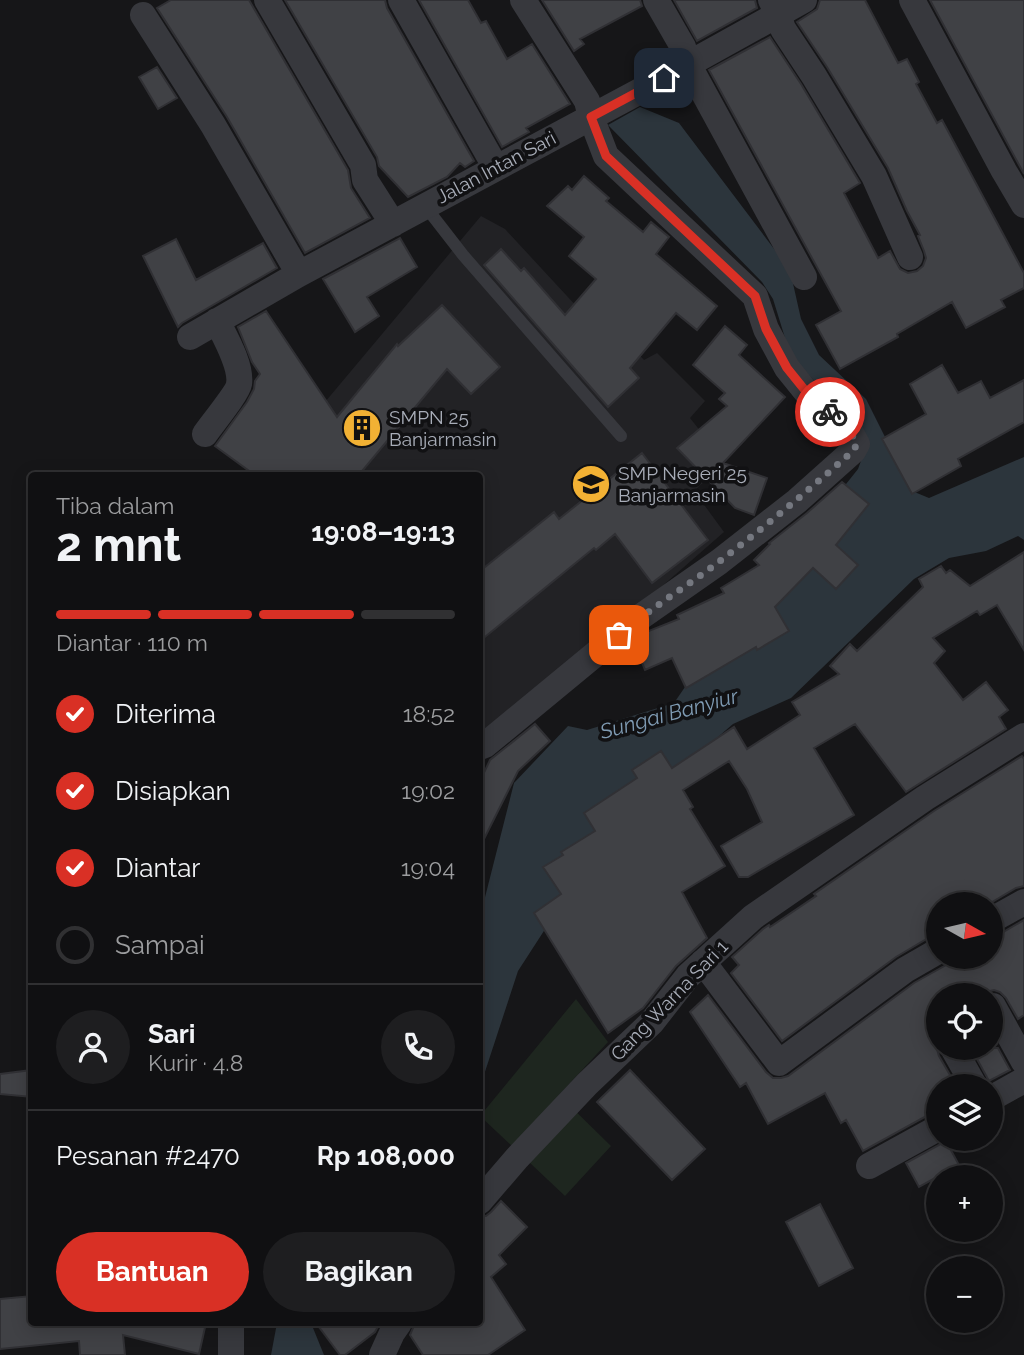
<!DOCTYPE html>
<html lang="id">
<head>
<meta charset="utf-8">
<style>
  :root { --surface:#101012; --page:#1e1e20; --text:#f1f3f6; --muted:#9c9d9f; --line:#303032; --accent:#d93025 }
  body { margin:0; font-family:Raleway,sans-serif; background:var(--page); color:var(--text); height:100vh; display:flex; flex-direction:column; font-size:26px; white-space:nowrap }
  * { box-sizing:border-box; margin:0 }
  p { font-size:23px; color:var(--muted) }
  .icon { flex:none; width:38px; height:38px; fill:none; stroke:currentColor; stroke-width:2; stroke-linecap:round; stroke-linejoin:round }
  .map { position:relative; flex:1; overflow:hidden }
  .drawer { position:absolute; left:28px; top:472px; width:455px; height:854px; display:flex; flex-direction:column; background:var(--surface); border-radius:7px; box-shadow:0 4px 18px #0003,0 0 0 2px var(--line) }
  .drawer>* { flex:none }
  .needle { width:46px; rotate:98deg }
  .tools { position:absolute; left:926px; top:892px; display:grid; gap:14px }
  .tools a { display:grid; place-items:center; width:77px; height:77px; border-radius:50%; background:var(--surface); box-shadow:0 4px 18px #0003,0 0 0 2px var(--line); font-size:35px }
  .pin { position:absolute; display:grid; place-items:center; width:60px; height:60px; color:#fff; margin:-30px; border-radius:14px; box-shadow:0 4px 10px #0006 }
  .courier { position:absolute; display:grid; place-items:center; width:70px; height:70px; margin:-35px; border:5px solid #d93025; border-radius:50%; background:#fff; color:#222; box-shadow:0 2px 9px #0007 }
  .head em { font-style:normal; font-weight:700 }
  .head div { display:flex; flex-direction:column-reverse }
  .head { display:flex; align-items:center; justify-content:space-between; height:119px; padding:0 28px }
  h1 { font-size:46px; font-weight:700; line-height:52px }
  .bar { display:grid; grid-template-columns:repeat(4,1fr); gap:10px 7px; align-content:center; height:84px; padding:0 28px }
  .bar i { height:9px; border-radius:5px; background:var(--line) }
  .bar .active { background:var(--accent) }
  .bar p { grid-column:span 4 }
  .line { display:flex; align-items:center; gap:18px; padding:0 28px; border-top:2px solid var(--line) }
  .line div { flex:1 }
  .round { display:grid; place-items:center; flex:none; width:74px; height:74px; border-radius:37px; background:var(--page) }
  ol { padding:0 28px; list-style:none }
  li { display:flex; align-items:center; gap:21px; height:77px }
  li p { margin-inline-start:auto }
  li .icon { padding:7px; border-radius:50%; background:var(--accent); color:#fff; stroke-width:4 }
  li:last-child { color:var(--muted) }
  li i { width:38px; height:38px; border:4px solid var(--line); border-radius:50% }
  .button { display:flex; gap:14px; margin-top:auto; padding:14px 28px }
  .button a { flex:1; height:80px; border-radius:42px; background:var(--accent); color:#fff; font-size:28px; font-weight:700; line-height:80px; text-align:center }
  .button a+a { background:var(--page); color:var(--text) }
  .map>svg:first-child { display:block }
  .built { fill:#222225 }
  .green { fill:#1e261f }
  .water { fill:#2c353c }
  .building { fill:#404145; stroke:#303034; stroke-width:2 }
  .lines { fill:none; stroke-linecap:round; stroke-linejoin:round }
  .service { stroke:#37383d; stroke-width:12 }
  .minor { stroke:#37383d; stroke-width:26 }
  .done { stroke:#757880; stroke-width:7; stroke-dasharray:0 12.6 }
  .route { stroke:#d93025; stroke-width:9 }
  .labels { text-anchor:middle; stroke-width:7; stroke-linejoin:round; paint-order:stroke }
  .street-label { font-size:19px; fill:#a8adb8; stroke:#111113 }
  .poi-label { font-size:19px; fill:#a8adb8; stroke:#111113; text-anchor:start }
  .water-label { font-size:21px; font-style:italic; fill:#7f9bb3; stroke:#111113 }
</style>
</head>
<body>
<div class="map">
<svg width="1024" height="1355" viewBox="0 0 1024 1355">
  <rect width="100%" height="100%" fill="#161618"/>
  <path class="built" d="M481,216L505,229L591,322L603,316L644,360L657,353L705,401L690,418L725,462L694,491L724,532L483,743L480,742V476H263Z"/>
  <path class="green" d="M576,999L608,1042L559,1095L611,1146L565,1196L480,1116Z"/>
  <path class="water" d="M640,107L679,123L784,262L792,279L801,319L819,355L866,399L912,491L929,498L1024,457V540L1018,536L986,551L949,558L914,579L791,698L733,724L674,775L562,903L518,971L480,1087V917L514,783L568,726L587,730L674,703L685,687L707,634L784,562L858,469L865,450L845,415L790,354L773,299L762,282L608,125Z
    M277,1323H311L324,1355H271Z"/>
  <path class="building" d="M171,0H249L348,170L351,188L370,218L305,253L227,117L157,8Z
    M285,0H385L387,8L474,161L465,167L460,163L447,177L408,197L379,166L377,157Z
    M419,0H468L481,23L486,21L507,59L532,44L570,104L526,128L529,132L502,147Z
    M542,0H640L642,6L580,39L584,44L574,51Z
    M674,0H755L757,8L697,41Z
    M820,0H865L898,63L907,59L919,82L916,84L937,123L942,120L1024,273V288L1001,300L1005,307L966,328L952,302L897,334L898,337L840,369L816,325L841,311L709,70L770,37L801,84L860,183L844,193L878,258L890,251L900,269L908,273L917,271L923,266L926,258L924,251L918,236L920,235L907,211L888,168L827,67L797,22L817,9Z
    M930,0H1024V174L1018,163Z
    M157,67L177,98L158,109L139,77Z
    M584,176L609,198L606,201L643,232L651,222L669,237L656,254L717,306L697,330L676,313L630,368L639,378L608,407L484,265L501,249L521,271L524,268L565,315L596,279L569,256L584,237L547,206L568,186L572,190Z
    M400,238L417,267L367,297L379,316L355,332L323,279Z
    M176,239L196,280L263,243L277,268L182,323L178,327L143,256Z
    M442,305L500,367L471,394L447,369L358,476H256L215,446L247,402L254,389L255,381L260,374L252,362L238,327L266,311L337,417L397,344L398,346Z
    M725,326L747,345L739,355L785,397L723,463L767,478L754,515L735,508L677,448L727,406L719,399L725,393L693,365Z
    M942,365L958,393L981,381L990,398L1024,380V422L958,459L961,466L912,494L882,439L926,414L910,384Z
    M642,453L708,540L652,583L615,534L596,550L594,548L480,641V571L554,512L559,519Z
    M842,482L869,504L836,545L858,565L836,589L813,568L775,607L789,631L757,650L756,647L686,688L672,658L645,670L634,643L646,632L679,619L677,615L724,593L721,588L759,565L754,560L770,544L769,543L807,513Z
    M1024,552V650L997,605L980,615L977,611L933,638L945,651L934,663L963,700L986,682L1008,710L999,717L1006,729L906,792L855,724L814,748L854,815L748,877H739L721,846L762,822L747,789L729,761L683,790L693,807L690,809L725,866L682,892L707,938L676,966L643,1008L608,1033L534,913L561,894L543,867L563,855L561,852L595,831L584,813L637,778L632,770L661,751L672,768L734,727L747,749L800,715L792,702L839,674L830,666L850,644L857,651L923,587L919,579L941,566L946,573L950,570L970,586Z
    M535,724L550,741L518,771L480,847V781L490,760Z
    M1022,756L1024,759V886L1016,888L987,905H938V935L930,937L896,957L782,1041L731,973L739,965L732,957L763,929L769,925L770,927L816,896L814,894L934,811Z
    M1024,920V1015L1018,1019L1006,998L1000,992L994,990L986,992L982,996H938L937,1049L939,1056L957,1087H938V1112L930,1114L863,1151L846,1120L841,1123L825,1093L768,1124L746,1083L740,1087L690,1012L708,995L766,1072L773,1078H781L788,1076L914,983L946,965L952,957H990V937L998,935Z
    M971,1048H998L1010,1070L989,1081Z
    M32,1070V1097L0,1094V1074Z
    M630,1070L705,1149L672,1180L597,1102Z
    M946,1141L959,1165L919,1187L906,1163Z
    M501,1201L527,1227L499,1255L506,1264L491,1277L525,1330L488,1355H423L410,1335L415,1323H480V1216H486L491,1212Z
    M820,1204L853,1268L819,1286L786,1222Z
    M32,1296V1323H206L199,1354L123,1335L125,1355H80L79,1341L0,1349V1299Z
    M316,1323H380L375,1332L345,1355H340Z"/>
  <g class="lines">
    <path class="service" d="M425,206L463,255L621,436"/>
    <path class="minor" d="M267,0L363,165L365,180L393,224
      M401,0L496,168
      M656,0L683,47L688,64L804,277
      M771,0L778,14L783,29L814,76L874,176L910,257
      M912,0L1004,171L1024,205
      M143,15L213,125L299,274
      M190,337L299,274L640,91L804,0
      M205,434C212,424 238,392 239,384C242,366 225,337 217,321
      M480,747L485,745L639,618L719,562L797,501L853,451L857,444L849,429L808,394L787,368L766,329L755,296L606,156L591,117L587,101L523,0
      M990,921L1024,902
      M703,962L779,1063L905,970L938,951
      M993,1006L1024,1062
      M953,1048L975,1087
      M990,1099L1024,1080
      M869,1166L938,1128
      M480,1201L517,1158L587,1084L652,1022L688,976L753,917L925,798L1024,736
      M231,1355V1323
      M382,1355L392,1333L399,1323"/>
  </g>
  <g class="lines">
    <path class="done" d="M619,635C651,608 687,586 720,561C766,526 810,489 853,451L857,444L849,429L830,412"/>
    <path class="route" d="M664,78L591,117L606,156L755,296L766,329L787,368L808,394L830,412"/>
  </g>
  <defs>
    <g id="building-disc" transform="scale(2.0125)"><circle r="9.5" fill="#f2b134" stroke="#111113"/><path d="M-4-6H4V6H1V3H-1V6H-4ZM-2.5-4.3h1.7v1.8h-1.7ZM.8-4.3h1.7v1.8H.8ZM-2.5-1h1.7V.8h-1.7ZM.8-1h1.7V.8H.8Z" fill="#111"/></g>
    <g id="school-disc" transform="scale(2.0125)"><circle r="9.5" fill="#f2b134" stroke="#111113"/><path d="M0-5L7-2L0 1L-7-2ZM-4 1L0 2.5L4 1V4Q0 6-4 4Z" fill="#111"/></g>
  </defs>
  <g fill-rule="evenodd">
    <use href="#building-disc" x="362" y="428"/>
    <use href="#school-disc" x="591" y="484"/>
  </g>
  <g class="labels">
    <g class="street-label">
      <text transform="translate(496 167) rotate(-28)" y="7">Jalan Intan Sari</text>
      <text transform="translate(669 1000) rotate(-46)" y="7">Gang Warna Sari 1</text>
    </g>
    <g class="poi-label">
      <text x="389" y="424">SMPN 25<tspan x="389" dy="22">Banjarmasin</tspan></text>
      <text x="618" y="480">SMP Negeri 25<tspan x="618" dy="22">Banjarmasin</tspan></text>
    </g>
    <g class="water-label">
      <text transform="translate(669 714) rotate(-15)" y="7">Sungai Banyiur</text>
    </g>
  </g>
</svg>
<div class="tools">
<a><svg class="needle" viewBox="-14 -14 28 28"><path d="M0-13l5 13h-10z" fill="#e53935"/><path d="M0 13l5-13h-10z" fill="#9c9d9f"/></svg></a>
<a><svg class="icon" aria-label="locate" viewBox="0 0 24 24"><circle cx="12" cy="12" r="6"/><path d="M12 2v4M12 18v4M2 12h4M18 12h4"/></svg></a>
<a><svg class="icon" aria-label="layers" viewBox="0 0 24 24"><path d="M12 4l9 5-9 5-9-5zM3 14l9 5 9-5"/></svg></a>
<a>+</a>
<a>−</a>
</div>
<div class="pin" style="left:619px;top:635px;background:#ea580c"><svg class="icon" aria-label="bag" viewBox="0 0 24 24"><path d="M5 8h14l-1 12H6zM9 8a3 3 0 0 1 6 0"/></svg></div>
<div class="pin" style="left:664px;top:78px;background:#1f2937"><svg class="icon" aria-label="home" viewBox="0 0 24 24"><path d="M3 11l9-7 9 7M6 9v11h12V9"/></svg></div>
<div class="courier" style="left:830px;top:412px"><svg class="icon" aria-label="bike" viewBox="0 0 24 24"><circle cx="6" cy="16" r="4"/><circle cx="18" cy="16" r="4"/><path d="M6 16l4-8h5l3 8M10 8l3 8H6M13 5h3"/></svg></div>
<section class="drawer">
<div class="head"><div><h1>2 mnt</h1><p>Tiba dalam</p></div><em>19:08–19:13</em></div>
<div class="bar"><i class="active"></i><i class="active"></i><i class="active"></i><i></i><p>Diantar · 110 m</p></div>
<ol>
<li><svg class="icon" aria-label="check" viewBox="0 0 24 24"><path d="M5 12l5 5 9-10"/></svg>Diterima<p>18:52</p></li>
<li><svg class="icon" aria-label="check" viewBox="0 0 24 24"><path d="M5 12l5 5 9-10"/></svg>Disiapkan<p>19:02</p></li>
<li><svg class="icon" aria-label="check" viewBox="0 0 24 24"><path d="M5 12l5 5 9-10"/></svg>Diantar<p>19:04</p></li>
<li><i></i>Sampai</li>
</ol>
<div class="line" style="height:126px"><a class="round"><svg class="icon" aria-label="person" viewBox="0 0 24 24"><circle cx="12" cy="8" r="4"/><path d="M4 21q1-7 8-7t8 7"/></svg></a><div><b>Sari</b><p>Kurir · 4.8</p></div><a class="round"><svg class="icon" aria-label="phone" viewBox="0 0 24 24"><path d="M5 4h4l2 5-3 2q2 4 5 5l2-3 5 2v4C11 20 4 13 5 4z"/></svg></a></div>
<div class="line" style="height:91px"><div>Pesanan #2470</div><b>Rp 108,000</b></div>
<div class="button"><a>Bantuan</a><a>Bagikan</a></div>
</section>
</div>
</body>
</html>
